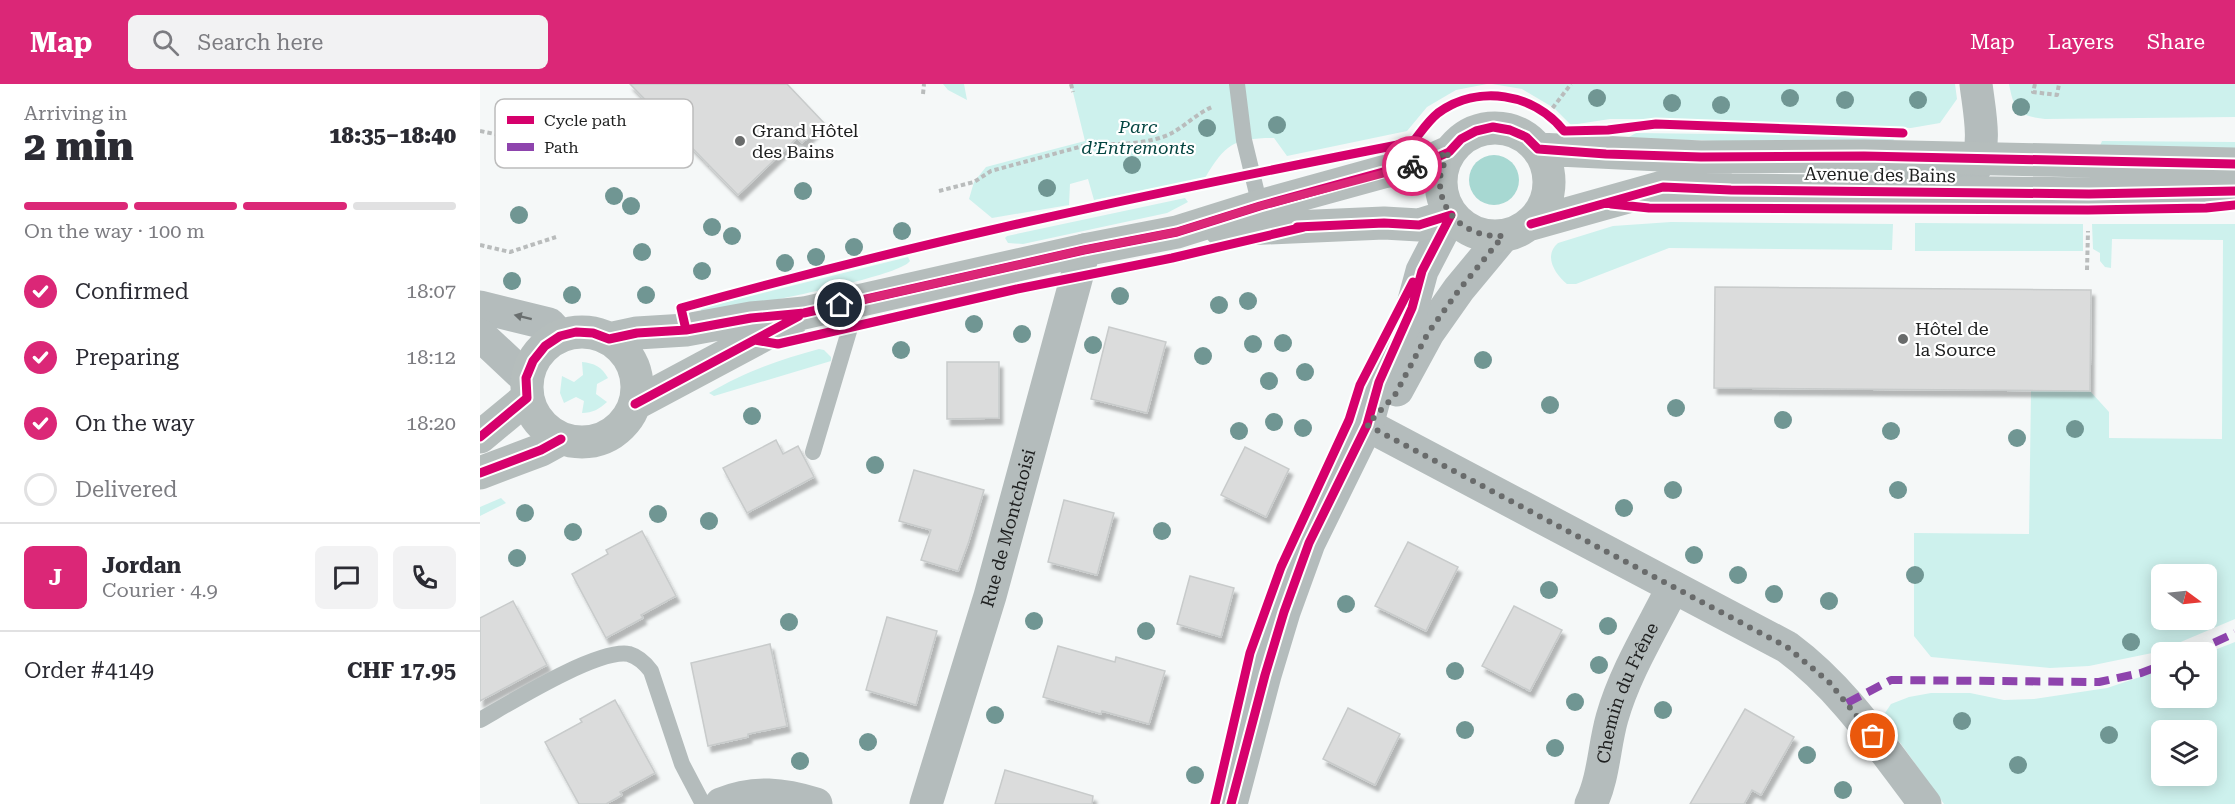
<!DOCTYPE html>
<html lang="en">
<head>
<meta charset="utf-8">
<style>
  :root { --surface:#fff; --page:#f2f2f3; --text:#2b2b33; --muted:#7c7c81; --line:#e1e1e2; --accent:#db2777 }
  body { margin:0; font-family:"Roboto Serif",serif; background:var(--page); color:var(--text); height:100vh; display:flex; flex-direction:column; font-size:22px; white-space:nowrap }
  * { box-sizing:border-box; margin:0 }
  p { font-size:20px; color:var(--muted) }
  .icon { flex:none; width:33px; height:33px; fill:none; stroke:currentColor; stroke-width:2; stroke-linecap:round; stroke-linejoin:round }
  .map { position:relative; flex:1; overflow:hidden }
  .panel { display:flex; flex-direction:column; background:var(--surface); width:480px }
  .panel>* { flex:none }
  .needle { width:39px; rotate:105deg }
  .tools { position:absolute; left:1671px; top:480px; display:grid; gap:12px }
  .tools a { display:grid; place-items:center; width:66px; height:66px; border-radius:9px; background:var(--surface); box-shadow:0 3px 15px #0003; font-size:30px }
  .pin { position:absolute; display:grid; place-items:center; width:51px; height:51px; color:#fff; margin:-26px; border:3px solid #fff; border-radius:50%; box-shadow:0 2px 6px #0007 }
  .courier { position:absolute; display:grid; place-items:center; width:60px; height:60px; margin:-30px; border:4px solid #db2777; border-radius:50%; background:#fff; color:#222; box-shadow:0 2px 8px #0007 }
  .head em { font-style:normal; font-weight:800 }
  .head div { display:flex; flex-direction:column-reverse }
  .head { display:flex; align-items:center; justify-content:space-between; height:102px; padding:0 24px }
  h1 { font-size:39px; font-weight:800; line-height:45px }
  .bar { display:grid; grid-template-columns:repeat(4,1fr); gap:9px 6px; align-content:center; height:72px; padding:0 24px }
  .bar i { height:8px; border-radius:4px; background:var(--line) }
  .bar .current { background:var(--accent) }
  .bar p { grid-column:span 4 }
  .line { display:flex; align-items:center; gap:15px; padding:0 24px; border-top:2px solid var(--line) }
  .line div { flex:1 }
  .round { display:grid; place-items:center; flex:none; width:63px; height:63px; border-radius:9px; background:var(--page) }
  ol { padding:0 24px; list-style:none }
  li { display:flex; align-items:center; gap:18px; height:66px }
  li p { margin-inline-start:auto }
  li .icon { padding:6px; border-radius:50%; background:var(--accent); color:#fff; stroke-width:4 }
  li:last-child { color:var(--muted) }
  li i { width:33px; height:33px; border:3px solid var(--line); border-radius:50% }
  header { display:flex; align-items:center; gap:36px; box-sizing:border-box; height:84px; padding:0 30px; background:var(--accent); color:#fff }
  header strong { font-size:28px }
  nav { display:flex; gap:33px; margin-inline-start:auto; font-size:21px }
  .search { width:420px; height:54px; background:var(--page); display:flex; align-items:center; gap:15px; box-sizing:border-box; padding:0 21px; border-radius:9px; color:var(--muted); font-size:22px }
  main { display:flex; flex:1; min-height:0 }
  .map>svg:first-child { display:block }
  .green { fill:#cdf1ed; fill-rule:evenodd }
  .water { fill:#a7d8d2 }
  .building { fill:#dbdcdc; stroke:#c8cbcb; stroke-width:1.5; filter:url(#shadow) }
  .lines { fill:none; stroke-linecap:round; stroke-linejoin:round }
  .path { stroke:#b9bcbc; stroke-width:4; stroke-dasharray:4.5 3; stroke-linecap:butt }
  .service { stroke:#b4bcbc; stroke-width:16 }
  .minor { stroke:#b4bcbc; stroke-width:33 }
  .primary { stroke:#b5bdbc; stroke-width:33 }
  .quiet { stroke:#8e44ad; stroke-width:8; stroke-dasharray:15 8; stroke-linecap:butt }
  .cycleway-casing { stroke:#fff; stroke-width:13 }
  .cycleway { stroke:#d6006c; stroke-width:9 }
  .tree { fill:#709693 }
  .oneway { fill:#696e6e }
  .done { stroke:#696b6b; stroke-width:6; stroke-dasharray:0 10.8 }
  .route { stroke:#db2777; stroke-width:8 }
  .poi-dot { fill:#696b6b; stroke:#fff; stroke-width:2 }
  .labels { text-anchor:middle; stroke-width:4.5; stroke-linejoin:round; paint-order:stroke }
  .park-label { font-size:18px; font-style:italic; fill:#044541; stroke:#fff }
  .poi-label { font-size:18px; fill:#1e1f1f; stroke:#fff; text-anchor:start }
  .street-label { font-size:18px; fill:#1e1f1f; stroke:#fff }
  .key { fill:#fff; stroke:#bcbcbc; stroke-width:1.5 }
  .key-label { font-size:16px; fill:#1e1f1f }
</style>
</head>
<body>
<header>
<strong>Map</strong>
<div class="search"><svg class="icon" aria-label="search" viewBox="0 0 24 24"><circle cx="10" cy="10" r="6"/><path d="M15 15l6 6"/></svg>Search here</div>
<nav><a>Map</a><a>Layers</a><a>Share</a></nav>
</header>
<main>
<section class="panel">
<div class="head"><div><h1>2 min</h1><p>Arriving in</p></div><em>18:35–18:40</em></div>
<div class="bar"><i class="current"></i><i class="current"></i><i class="current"></i><i></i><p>On the way · 100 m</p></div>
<ol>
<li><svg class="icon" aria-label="check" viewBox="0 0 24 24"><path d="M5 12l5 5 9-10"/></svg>Confirmed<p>18:07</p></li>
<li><svg class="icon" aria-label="check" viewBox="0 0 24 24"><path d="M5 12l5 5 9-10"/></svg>Preparing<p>18:12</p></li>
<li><svg class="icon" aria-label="check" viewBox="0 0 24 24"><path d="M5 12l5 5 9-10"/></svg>On the way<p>18:20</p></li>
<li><i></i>Delivered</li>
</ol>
<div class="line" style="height:108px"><b class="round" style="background:var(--accent);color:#fff">J</b><div><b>Jordan</b><p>Courier · 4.9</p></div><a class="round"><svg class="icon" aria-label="chat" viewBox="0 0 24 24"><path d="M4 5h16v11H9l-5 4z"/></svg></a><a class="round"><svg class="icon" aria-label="phone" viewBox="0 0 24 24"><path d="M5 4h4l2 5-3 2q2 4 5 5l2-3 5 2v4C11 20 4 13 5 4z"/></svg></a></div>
<div class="line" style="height:78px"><div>Order #4149</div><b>CHF 17.95</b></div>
</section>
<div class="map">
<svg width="1755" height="720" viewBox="0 0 1755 720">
  <defs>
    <filter id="shadow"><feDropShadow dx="3.5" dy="6" stdDeviation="1.5" flood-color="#0004"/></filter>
  </defs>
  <rect width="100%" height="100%" fill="#f5f8f8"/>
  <path class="green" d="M463,0H484L487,16L468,6Z
    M591,0H1007L976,6L947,23L927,47L807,72L794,54C754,54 745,60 725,94L614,116L608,95L590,100L589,121L512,134L489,115L494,98L506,83L605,57Z
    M1012,0H1475L1477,15L1460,39L1431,44L1176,35H1130L1091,41L1074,24L1042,5Z
    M1529,0H1755V33L1565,35C1538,32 1534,26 1529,0Z
    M1156,49L1412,52L1414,55L1412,59L1389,62L1147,54Z
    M1622,57L1755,58V72L1619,64Z
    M705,114L708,118L687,129L543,160L528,159L525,154L527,152Z
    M1191,138L1413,140L1412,166L1189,164L1096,200H1087C1075,190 1063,172 1078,159L1133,142Z
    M1435,139L1603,140V167H1435Z
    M1612,140H1755V535L1677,568L1609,582L1570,584L1451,573L1434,552V449L1549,450L1551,307H1610L1629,328V354L1742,355L1743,156L1632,155L1631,184L1625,183L1620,177V169L1613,165ZM1682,490H1726V536H1682Z
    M428,173L430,177C419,194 249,225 219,231L222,224Z
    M339,265L344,266L351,273V277L234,312L229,309C266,287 299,276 339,265Z
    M102,278C114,279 122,283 128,294L117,300L116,310L127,318C119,325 113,329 102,329L104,317L96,313L84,319L80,309L82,292L94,298L103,291Z
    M21,414L26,419L0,432V423Z
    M1755,558V720H1464L1406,639L1405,629L1411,620L1429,613L1451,609H1490L1524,616L1554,615L1627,604L1681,586L1682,614H1726L1727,569ZM1682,646H1726V692H1682Z"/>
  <path class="water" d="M989 96a25 25 0 1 1 50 0a25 25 0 1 1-50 0Z"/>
  <path class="building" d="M150,0H307L344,39L322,59L317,54L258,111Z
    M1235,203L1611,206L1610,307L1234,304Z
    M629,243L686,258L667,329L611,315Z
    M467,278H519V334L467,335Z
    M296,356L303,370L318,362L334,393L267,429L243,384Z
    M765,363L809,385L786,433L741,411Z
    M434,386L504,406L489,457L478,487L441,476L451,446L419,437Z
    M584,416L634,429L617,491L568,478Z
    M162,447L196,512L161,531L163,534L126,554L92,490L128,470L126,466Z
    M928,458L978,483L946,547L895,522Z
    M710,492L754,504L741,553L697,540Z
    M33,517L67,581L0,617V534Z
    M1034,522L1082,546L1050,607L1002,582Z
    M407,533L457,547L436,621L386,606Z
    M290,560L307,642L268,650V653L228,662L211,579Z
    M578,562L635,578L636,573L685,587L669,640L622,627L621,630L563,613Z
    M135,616L175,689L140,708L142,711L126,720H99L65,658L102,638L100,635Z
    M868,624L920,650L895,701L843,675Z
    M1265,625L1314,653L1281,711L1272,706L1264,720H1210Z
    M525,686L613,712L612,720H515Z"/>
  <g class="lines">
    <path class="path" d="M591,0L593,8
      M1555,0L1553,8L1577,11L1579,0
      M443,10L444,0
      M1068,30L1091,0
      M0,47L30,53L114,47
      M459,107L494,98L511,87L614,59C635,62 674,59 692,49C706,41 718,29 732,23
      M0,161L30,168L76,153
      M1607,186L1608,147"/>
    <path class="service" d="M757,0L764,56L780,122
      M333,368L378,217
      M0,636C30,619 118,564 149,570C159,573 165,579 171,587L202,680L223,720"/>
    <g class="minor">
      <path d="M1424,92H1478L1495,84C1507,60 1499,26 1496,0"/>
      <path d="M0,223L69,240L80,252"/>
      <path d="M0,251L46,294"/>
      <path d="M917,306L948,249L979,205L1023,152"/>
      <path d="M887,341L1307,563C1365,606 1401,663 1445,720"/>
      <path d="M241,720C274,706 304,710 336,720"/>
      <path id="s1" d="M446,720L510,512L604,166"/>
      <path d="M751,720L785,591L804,528L829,459L887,341L899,298L932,224L942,187L971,131"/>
      <path id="s2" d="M1111,720C1124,693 1124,662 1132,634C1145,588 1172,545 1193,503"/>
    </g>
    <path class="primary" d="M961 98a54 54 0 1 1 108 0a54 54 0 1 1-108 0Z
      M1058,65L1221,73L1384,72L1755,80
      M1051,140L1183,103L1251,106L1609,110L1755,107
      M741,146L904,139L939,141L971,131
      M47 303a55 55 0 1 1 110 0a55 55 0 1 1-110 0Z
      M129,255L157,249L206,246L271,234L324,229L604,166L697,148L780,122L903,88L942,80L969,68
      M155,320L312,236
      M0,353L47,314
      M0,389L61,366L81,355"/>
    <path class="quiet" d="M1713,568L1755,549
      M1367,619L1411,596L1619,598L1661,589L1682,581"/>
    <g class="cycleway-casing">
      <path id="cycleway" d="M1131,120L1169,124L1608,126L1726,124L1755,121
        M1051,140L1183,103L1251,106L1609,110L1755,107
        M817,143L904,139L939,141L971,131
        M206,246L201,224C442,157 687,106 933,58C941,48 948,37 958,29C998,0 1054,9 1084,47L1128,46L1176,40L1423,49
        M275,256L298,260L537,205L692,174L824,143
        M155,320L319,232
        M0,353L47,314L46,294L53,277L65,262L80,252L96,248L113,249L129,255L157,249L206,246L271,234L324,229L604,166L697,148L780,122L903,88L942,80L969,68L981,55L996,47L1013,43L1030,46L1046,53L1058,65L1126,70L1221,73L1384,72L1755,80
        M0,389L61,366L81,355
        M735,720L770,569L801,483L869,336L880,301L933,198
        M751,720L785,591L804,528L829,459L887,341L899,298L932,224L942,187L971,131"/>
    </g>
    <use href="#cycleway" class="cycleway"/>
  </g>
  <g class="tree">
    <circle cx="1117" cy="14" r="9"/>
    <circle cx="1310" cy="14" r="9"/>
    <circle cx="1365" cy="16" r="9"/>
    <circle cx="1438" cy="16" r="9"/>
    <circle cx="1192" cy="19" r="9"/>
    <circle cx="1241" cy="21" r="9"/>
    <circle cx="1541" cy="23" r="9"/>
    <circle cx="797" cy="41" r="9"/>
    <circle cx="727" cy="44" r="9"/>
    <circle cx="652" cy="81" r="9"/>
    <circle cx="567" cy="104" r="9"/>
    <circle cx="323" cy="107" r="9"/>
    <circle cx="134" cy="112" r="9"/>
    <circle cx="151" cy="122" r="9"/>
    <circle cx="39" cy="131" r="9"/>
    <circle cx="232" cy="143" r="9"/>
    <circle cx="422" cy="147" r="9"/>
    <circle cx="252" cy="152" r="9"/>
    <circle cx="374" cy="163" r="9"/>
    <circle cx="162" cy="168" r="9"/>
    <circle cx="336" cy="173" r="9"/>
    <circle cx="305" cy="179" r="9"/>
    <circle cx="222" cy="187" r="9"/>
    <circle cx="32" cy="197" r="9"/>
    <circle cx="92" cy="211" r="9"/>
    <circle cx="166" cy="211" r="9"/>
    <circle cx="640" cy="212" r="9"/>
    <circle cx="768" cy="217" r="9"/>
    <circle cx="739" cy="221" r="9"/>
    <circle cx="494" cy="240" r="9"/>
    <circle cx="542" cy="250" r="9"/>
    <circle cx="803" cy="259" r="9"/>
    <circle cx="773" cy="260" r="9"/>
    <circle cx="613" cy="261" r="9"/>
    <circle cx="421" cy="266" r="9"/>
    <circle cx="723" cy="272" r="9"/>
    <circle cx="1003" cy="276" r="9"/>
    <circle cx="825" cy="288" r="9"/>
    <circle cx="789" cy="297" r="9"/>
    <circle cx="1070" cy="321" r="9"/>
    <circle cx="1196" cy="324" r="9"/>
    <circle cx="272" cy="332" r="9"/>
    <circle cx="1303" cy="336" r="9"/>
    <circle cx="794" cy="338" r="9"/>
    <circle cx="823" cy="344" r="9"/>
    <circle cx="1595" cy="345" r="9"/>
    <circle cx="759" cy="347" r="9"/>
    <circle cx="1411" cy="347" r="9"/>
    <circle cx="1537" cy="354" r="9"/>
    <circle cx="395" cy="381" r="9"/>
    <circle cx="1193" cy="406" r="9"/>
    <circle cx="1418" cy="406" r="9"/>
    <circle cx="1144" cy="424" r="9"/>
    <circle cx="45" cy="429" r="9"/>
    <circle cx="178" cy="430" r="9"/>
    <circle cx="229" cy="437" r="9"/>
    <circle cx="682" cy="447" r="9"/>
    <circle cx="93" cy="448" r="9"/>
    <circle cx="1214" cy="471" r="9"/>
    <circle cx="37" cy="474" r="9"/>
    <circle cx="1258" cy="491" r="9"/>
    <circle cx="1435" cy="491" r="9"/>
    <circle cx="1069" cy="506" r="9"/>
    <circle cx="1294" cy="510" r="9"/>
    <circle cx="1349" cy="517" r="9"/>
    <circle cx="866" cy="520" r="9"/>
    <circle cx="554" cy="537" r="9"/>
    <circle cx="309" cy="538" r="9"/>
    <circle cx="1128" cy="542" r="9"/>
    <circle cx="666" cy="547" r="9"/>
    <circle cx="1651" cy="558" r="9"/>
    <circle cx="1119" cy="581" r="9"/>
    <circle cx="975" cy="587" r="9"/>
    <circle cx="1095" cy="618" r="9"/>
    <circle cx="1183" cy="626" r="9"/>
    <circle cx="515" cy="631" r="9"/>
    <circle cx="1482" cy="637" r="9"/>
    <circle cx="985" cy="646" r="9"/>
    <circle cx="1629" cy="651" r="9"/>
    <circle cx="388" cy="658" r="9"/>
    <circle cx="1075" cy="664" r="9"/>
    <circle cx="1327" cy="671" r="9"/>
    <circle cx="320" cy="677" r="9"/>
    <circle cx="1538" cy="681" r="9"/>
    <circle cx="715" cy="691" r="9"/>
    <circle cx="1363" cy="706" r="9"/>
  </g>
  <defs><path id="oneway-solid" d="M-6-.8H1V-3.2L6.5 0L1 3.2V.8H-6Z" transform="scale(1.5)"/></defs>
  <use class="oneway" href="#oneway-solid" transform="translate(43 233) rotate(-166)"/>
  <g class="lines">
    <path class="done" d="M932,82L942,80L969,68C966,76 961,85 960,94C958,131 989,154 1023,152L979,206L948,249L915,311L887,341L1307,563L1349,598L1393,652"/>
    <path class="route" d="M360,221L604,166L697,148L780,122L932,82"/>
  </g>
  <g class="poi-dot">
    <circle cx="260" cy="57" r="6"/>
    <circle cx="1423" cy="255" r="6"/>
  </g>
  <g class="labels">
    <g class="park-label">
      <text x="658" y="49">Parc<tspan x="658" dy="21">d’Entremonts</tspan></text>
    </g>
    <g class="poi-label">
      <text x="272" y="53">Grand Hôtel<tspan x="272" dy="21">des Bains</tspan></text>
      <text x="1435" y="251">Hôtel de<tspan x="1435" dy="21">la Source</tspan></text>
    </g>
    <g class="street-label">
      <text transform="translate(1400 91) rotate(1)" y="6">Avenue des Bains</text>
      <text dy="6" stroke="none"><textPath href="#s1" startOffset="288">Rue de Montchoisi</textPath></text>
      <text dy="6" stroke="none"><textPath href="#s2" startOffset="117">Chemin du Frêne</textPath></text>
    </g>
  </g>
  <rect x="15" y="15" width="198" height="69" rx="9" class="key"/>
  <rect x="27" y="32" width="27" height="8" fill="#d6006c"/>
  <rect x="27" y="59" width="27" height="8" fill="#8e44ad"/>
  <g class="key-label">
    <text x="64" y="42">Cycle path</text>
    <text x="64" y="69">Path</text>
  </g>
</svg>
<div class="tools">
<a><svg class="needle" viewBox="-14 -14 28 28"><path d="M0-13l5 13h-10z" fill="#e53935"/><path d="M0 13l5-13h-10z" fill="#7c7c81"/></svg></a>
<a><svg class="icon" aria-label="locate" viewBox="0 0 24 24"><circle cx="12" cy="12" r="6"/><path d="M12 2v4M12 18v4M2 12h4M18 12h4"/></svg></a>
<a><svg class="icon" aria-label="layers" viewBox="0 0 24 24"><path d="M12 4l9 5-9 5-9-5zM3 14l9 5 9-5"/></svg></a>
</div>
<div class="pin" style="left:1393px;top:652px;background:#ea580c"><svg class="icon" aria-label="bag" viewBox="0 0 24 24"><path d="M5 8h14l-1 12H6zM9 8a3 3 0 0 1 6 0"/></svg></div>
<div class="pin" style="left:360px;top:221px;background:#1f2937"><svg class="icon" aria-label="home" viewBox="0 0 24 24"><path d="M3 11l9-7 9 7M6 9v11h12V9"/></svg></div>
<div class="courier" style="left:932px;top:82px"><svg class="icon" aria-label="bike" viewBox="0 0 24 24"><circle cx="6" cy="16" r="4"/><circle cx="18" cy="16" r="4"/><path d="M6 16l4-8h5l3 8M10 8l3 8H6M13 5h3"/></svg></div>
</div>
</main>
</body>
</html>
